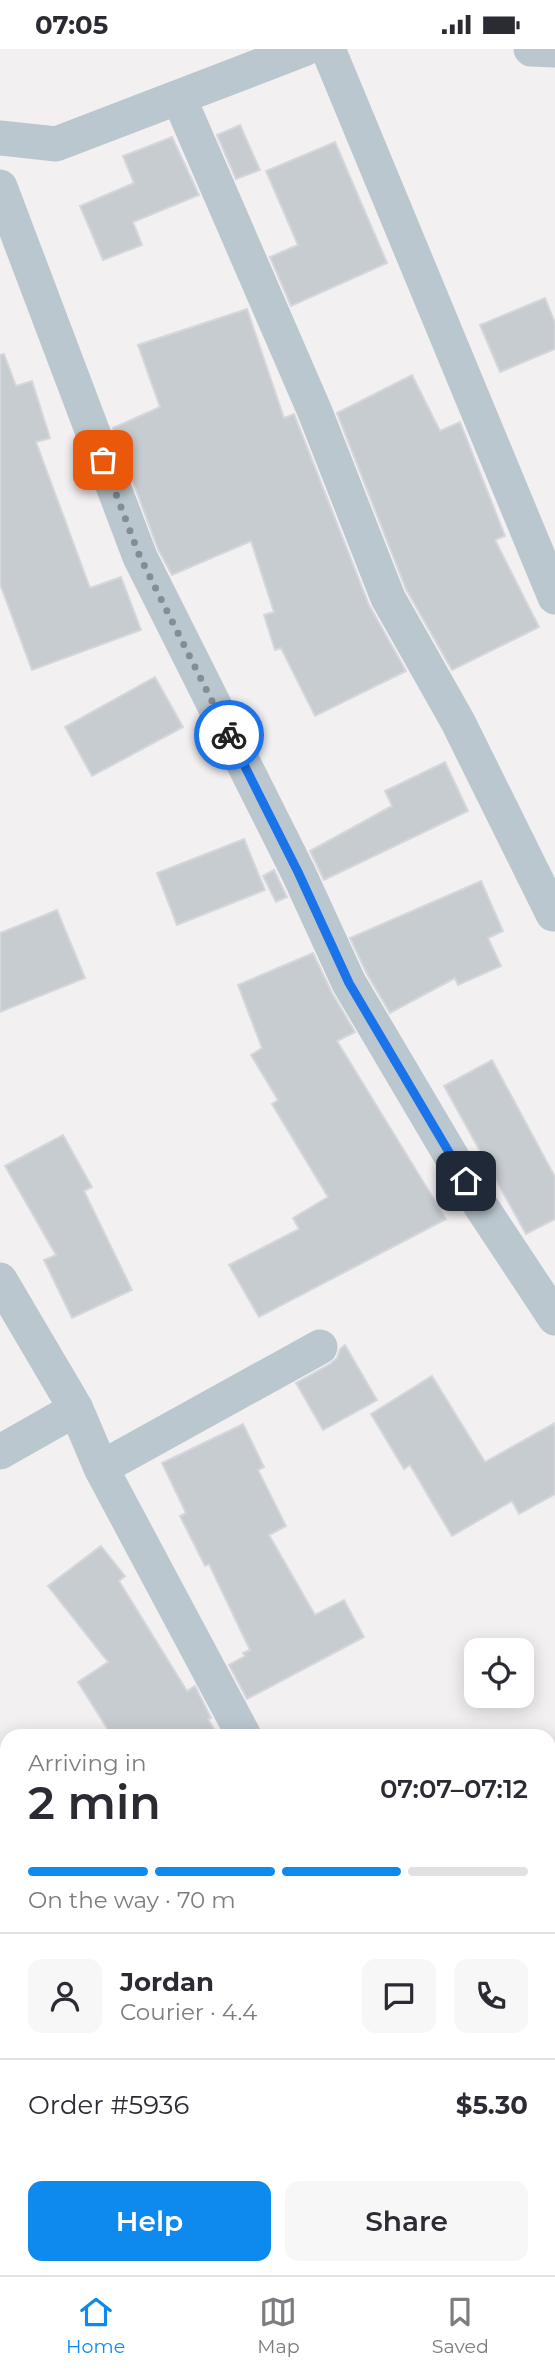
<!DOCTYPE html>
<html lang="en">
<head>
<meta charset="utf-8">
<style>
  :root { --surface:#fff; --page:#f7f7f7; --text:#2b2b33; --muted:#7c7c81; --line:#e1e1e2; --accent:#0e8aef }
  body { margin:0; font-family:Montserrat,sans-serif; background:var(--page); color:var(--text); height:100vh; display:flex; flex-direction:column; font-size:26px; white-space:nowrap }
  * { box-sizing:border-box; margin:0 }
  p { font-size:23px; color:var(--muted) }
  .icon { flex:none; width:38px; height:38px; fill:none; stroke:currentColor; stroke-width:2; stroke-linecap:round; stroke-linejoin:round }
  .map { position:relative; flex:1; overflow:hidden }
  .drawer { position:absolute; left:0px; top:1680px; width:556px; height:546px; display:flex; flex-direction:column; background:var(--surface); border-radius:21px 21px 0 0; box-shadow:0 4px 18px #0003 }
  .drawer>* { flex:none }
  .controls { position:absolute; left:464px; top:1589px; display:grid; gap:14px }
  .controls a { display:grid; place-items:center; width:70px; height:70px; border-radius:14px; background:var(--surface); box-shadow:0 4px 18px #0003; font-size:35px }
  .pin { position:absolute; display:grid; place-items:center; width:60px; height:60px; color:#fff; margin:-30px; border-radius:14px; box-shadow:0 4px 10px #0006 }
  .courier { position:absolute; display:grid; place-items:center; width:70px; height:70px; margin:-35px; border:5px solid #1a73e8; border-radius:50%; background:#fff; color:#222; box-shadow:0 2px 9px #0007 }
  .overview em { font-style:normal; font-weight:600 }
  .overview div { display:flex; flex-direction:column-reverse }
  .overview { display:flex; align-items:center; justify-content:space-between; height:119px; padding:0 28px }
  h1 { font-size:46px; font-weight:600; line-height:52px }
  .bar { display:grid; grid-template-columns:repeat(4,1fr); gap:10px 7px; align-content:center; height:84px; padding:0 28px }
  .bar i { height:9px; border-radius:5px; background:var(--line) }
  .bar .on { background:var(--accent) }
  .bar p { grid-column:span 4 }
  .line { display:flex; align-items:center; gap:18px; padding:0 28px; border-top:2px solid var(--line) }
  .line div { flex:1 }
  .round { display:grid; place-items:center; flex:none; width:74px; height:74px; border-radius:14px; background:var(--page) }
  .button { display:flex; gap:14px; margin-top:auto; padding:14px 28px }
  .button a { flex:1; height:80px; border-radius:14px; background:var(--accent); color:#fff; font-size:28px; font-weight:600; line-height:80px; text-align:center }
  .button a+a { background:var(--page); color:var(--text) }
  .status { display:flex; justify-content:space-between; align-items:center; height:49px; padding:0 35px; background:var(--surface); direction:ltr }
  .status svg { height:19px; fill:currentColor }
  .dock { display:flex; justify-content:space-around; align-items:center; height:98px; border-top:2px solid var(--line); background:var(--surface); font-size:19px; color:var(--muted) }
  .dock a { display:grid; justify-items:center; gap:4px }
  .dock .on { color:var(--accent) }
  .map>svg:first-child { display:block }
  .building { fill:#c7ccd0; stroke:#d4d7dc; stroke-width:2 }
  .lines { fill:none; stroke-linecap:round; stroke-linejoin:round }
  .lane { stroke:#bbc7ce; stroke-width:18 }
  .street { stroke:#bbc7ce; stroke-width:35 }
  .done { stroke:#838d92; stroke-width:7; stroke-dasharray:0 12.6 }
  .route { stroke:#1a73e8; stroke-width:9 }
</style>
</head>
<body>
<div class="status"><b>07:05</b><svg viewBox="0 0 49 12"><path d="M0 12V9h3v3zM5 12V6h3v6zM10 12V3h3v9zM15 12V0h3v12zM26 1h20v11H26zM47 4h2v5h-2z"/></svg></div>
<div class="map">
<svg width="555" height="2226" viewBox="0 0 555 2226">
  <rect width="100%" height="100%" fill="#f3f0f1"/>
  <path class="building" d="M240,76L260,121L236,130L217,86Z
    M172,88L199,146L133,173L142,196L103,211L80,157L134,134L123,107Z
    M335,93L387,214L291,257L270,208L298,196L266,122Z
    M545,249L555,274V300L500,323L480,276Z
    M247,260L284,369L294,365L369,556L406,622L315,667L281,599L275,601L264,566L274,563L251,492L172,526L158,500L113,379L160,358L138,296Z
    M4,305L16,337L32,332L50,389L36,393L90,539L121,528L141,581L32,621L0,535V306Z
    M412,326L440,382L460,373L505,487L495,491L539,578L452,621L406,540L337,364Z
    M155,628L183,678L92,727L65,678Z
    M445,713L468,762L324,831L310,802L392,757L385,742Z
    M244,790L265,841L177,876L157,824Z
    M274,821L287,848L276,853L263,827Z
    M481,832L503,882L488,889L501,917L458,936L455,929L390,964L367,925L350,889Z
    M57,861L85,929L0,963V884Z
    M313,904L332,944L355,983L337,992L446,1170L259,1268L229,1216L299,1180L293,1169L328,1148L272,1055L278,1051L251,1006L262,999L238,936Z
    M492,1011L555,1128V1170L526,1185L444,1037Z
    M63,1086L92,1138L84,1142L132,1241L72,1269L44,1211L56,1206L5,1117Z
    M345,1296L377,1351L323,1381L296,1334L330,1315L337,1309L340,1300Z
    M432,1327L485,1413L555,1374V1445L519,1465L512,1452L452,1487L410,1416L404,1420L371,1365Z
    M243,1375L264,1418L258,1421L286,1477L269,1486L315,1566L344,1551L364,1588L247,1650L229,1616L245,1607L243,1604L250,1601L209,1515L205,1517L180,1467L186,1464L162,1414Z
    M101,1497L125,1527L119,1532L187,1642L195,1637L211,1669L208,1670L218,1687H112L78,1633L108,1613L48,1537Z"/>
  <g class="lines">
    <path class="lane" d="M550,1967L555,1965"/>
    <path class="street" d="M328,0L555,548
      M531,0L555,1
      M179,49L315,363L388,549L458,673L553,865
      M0,89L56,95L304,0
      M0,138L140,508L298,823L349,934L479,1154L555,1269
      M0,1231L76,1360L101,1419L244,1687
      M0,1403L76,1360
      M101,1419L320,1298
      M541,2219L545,2226"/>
  </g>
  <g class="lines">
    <path class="done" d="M103,411L140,508L229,686"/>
    <path class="route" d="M229,686L298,823L349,934L466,1132"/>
  </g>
</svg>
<div class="controls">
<a><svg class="icon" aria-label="locate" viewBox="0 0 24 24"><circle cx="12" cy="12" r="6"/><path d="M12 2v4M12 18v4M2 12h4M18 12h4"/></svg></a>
</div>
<div class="pin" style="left:103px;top:411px;background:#ea580c"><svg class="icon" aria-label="bag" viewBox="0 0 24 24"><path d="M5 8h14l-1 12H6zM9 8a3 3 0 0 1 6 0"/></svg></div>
<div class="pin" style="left:466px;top:1132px;background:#1f2937"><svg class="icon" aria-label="home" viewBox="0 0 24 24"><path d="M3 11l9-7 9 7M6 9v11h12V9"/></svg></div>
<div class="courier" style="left:229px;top:686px"><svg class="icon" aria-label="bike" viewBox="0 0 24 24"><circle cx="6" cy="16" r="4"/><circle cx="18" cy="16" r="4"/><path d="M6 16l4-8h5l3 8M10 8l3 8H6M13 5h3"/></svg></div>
<section class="drawer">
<div class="overview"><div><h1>2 min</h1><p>Arriving in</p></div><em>07:07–07:12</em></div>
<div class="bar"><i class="on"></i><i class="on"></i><i class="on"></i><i></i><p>On the way · 70 m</p></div>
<div class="line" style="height:126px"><a class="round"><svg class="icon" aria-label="person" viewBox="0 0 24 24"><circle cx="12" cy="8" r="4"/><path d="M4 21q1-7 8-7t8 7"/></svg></a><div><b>Jordan</b><p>Courier · 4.4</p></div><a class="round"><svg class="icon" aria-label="chat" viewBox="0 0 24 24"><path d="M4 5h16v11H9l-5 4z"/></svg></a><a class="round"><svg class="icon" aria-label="phone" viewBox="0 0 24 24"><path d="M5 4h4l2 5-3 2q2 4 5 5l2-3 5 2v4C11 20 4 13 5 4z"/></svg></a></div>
<div class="line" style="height:91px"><div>Order #5936</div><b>$5.30</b></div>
<div class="button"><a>Help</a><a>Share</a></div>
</section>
</div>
<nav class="dock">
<a class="on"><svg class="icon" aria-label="home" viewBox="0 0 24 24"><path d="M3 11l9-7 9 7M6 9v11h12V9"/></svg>Home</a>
<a><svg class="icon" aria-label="map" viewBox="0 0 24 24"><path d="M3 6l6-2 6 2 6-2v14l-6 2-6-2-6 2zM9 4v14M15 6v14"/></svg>Map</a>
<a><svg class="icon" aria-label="saved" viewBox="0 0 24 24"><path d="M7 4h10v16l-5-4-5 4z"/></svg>Saved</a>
</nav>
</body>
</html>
